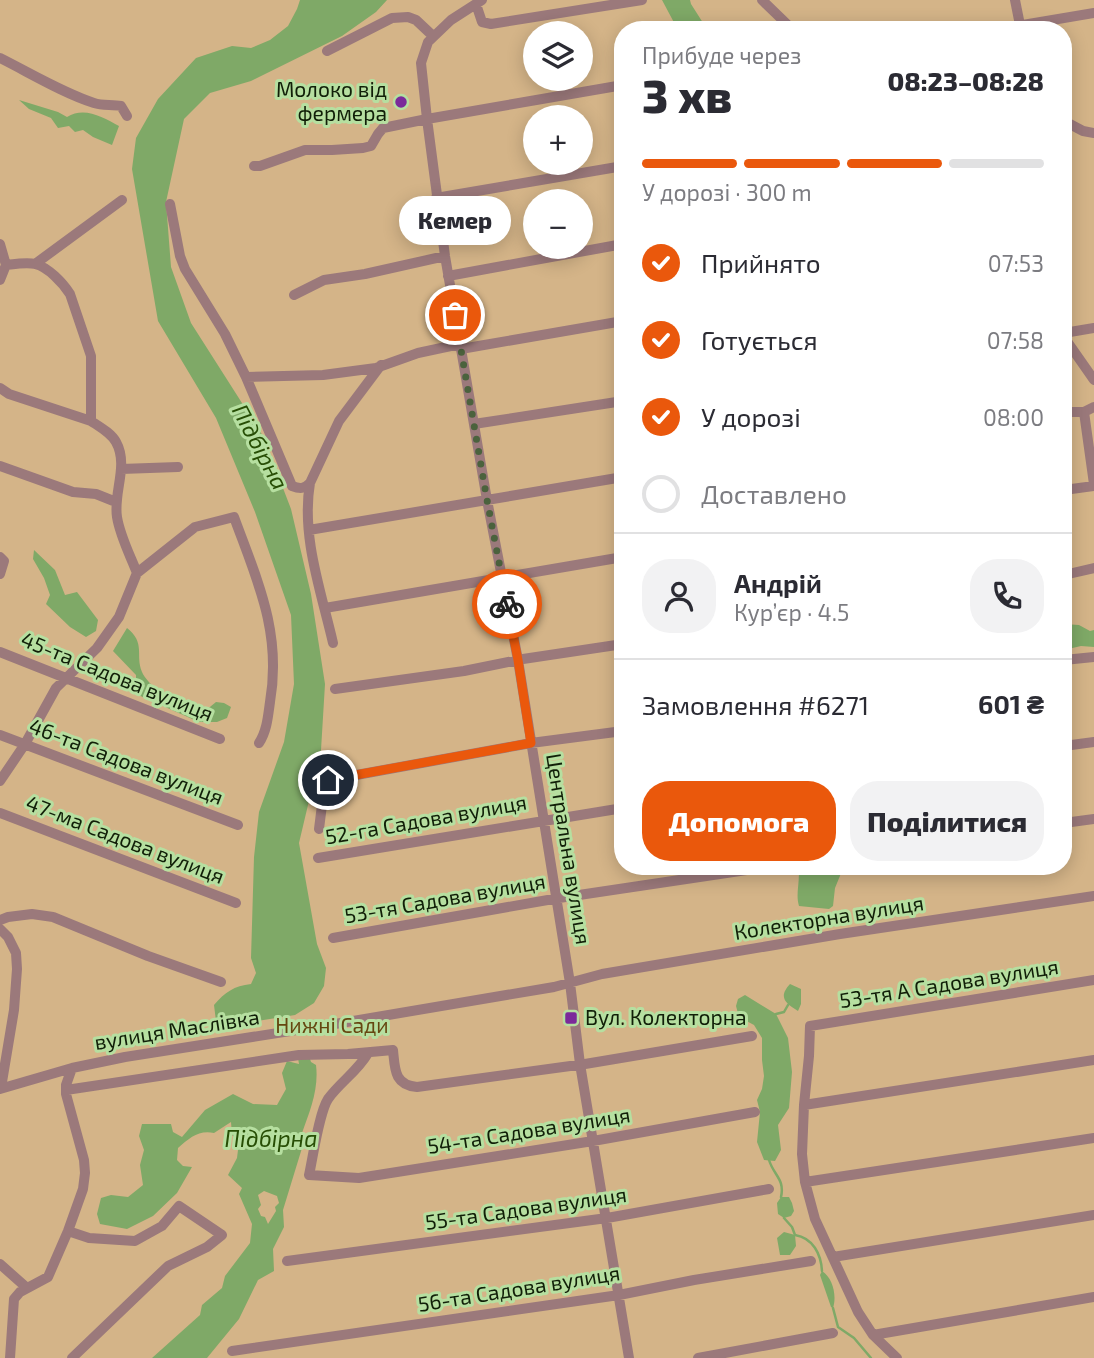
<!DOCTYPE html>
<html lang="uk">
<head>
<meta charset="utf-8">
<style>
  :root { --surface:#fff; --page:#f2f2f3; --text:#2b2b33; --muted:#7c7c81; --line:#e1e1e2; --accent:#ea580c }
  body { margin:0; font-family:"Exo 2",sans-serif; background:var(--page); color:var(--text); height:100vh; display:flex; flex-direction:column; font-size:26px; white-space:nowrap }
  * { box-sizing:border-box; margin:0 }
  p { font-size:23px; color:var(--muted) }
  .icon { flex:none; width:38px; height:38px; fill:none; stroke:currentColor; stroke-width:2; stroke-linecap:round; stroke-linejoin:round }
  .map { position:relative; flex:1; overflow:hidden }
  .sheet { position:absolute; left:614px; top:21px; width:458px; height:854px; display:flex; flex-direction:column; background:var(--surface); border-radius:28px; box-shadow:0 4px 18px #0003 }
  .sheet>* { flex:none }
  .fabs { position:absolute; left:523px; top:21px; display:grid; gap:14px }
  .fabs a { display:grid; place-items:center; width:70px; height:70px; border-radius:50%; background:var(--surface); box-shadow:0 4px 18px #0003; font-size:35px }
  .pin { position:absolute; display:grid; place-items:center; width:60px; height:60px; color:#fff; margin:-30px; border:4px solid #fff; border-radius:50%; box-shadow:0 2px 7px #0007 }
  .courier { position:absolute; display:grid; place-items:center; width:70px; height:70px; margin:-35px; border:5px solid #ea580c; border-radius:50%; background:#fff; color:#222; box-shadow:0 2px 9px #0007 }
  .bubble { position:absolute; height:49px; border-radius:24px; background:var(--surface); box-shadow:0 4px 18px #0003; font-size:23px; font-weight:800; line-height:49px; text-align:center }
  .headline em { font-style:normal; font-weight:800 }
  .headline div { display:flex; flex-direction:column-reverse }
  .headline { display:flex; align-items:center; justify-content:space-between; height:119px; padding:0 28px }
  h1 { font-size:46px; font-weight:800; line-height:52px }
  .bar { display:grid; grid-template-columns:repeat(4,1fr); gap:10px 7px; align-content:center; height:84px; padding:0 28px }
  .bar i { height:9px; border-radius:5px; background:var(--line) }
  .bar .on { background:var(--accent) }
  .bar p { grid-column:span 4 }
  .line { display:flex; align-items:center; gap:18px; padding:0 28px; border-top:2px solid var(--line) }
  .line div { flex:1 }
  .round { display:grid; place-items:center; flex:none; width:74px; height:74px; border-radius:28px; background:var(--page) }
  ol { padding:0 28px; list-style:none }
  li { display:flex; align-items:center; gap:21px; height:77px }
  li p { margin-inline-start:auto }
  li .icon { padding:7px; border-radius:50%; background:var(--accent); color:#fff; stroke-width:4 }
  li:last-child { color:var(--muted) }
  li i { width:38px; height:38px; border:4px solid var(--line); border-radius:50% }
  .cta { display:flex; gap:14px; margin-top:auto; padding:14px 28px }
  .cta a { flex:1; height:80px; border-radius:28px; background:var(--accent); color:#fff; font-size:28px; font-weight:800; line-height:80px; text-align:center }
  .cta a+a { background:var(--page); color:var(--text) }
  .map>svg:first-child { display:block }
  .green { fill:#d4b488; fill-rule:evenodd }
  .water { fill:#7fa967; fill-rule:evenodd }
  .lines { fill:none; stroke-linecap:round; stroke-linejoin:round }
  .stream { stroke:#7fa967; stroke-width:2.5 }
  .minor { stroke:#9b797b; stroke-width:10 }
  .done { stroke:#4b623d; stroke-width:7; stroke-dasharray:0 12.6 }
  .route { stroke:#ea580c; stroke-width:9 }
  .poi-dot { fill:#7b2a9a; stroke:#b6dfa0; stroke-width:2.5 }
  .labels { text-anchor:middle; stroke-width:6; stroke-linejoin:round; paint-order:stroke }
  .poi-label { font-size:21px; fill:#111f08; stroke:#b6dfa0; text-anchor:end }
  .street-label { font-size:21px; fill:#111f08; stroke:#b6dfa0 }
  .park-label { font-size:21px; fill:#664610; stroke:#b6dfa0 }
  .water-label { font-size:23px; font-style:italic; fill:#274e05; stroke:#b6dfa0 }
</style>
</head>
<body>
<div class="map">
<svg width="1094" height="1358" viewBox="0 0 1094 1358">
  <rect width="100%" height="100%" fill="#b6dfa0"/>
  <path class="green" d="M0,0H1094V1358H0ZM623,30H1064V866H623ZM536,33H581V79H536ZM536,117H581V163H536ZM536,201H581V247H536Z"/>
  <path class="water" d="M300,0H387L376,12L342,36L251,81L210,93L184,119L166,202L171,267L191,323L263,436L291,509L311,594L325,684L321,750L299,843L317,944L326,968L324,986L314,1003L295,1015L226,1026L216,1021L214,1005C225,992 234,986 251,984L256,973L251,958L254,857L259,812L284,742L294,684L291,615L255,512L216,418L158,321L132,169L136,138L158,99L196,58L232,46L251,48L270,40L288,26L297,9Z
    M662,0H690L691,4L705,26L701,30H678Z
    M19,100L58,112L67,117C84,106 103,117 119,126L112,145L93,137L83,130L75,132L69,126L58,128L51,118L29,109Z
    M34,550L55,570L65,595L77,592L98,620L96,631L86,637L70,627L46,604L50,595L44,578L33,559Z
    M1064,624L1079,625L1090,631L1094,630V647L1081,646L1064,650Z
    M127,628C146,643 135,655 142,672C146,682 169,702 179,705C184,706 186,704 190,704C195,704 200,708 205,711L216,702L224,703L231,707L227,718L217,722H199L136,694V675L113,651Z
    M798,866H844L835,888L833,906L829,909L799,906C795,893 801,880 798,866Z
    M790,984L801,989V1004L798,1011C785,1003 778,997 790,984Z
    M745,995L776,1014L788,1038L792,1072L789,1108L778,1125L781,1150L775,1161L764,1160L757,1142L760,1112L757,1100L762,1089L764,1076L762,1060V1038L754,1025L739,1017L736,1006L738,999Z
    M309,1056L311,1062L316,1065C319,1089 310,1111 302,1133L310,1143L302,1148L283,1210L284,1227L273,1249L274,1271L258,1280L239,1319L207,1358H152L200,1315L202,1305L222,1288L225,1276L250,1243L252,1224L239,1194L242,1188L228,1175L237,1158L239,1142L232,1135L231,1122L214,1133C198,1130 190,1138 178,1148L177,1160L183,1166L192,1167L177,1193L153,1216L127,1229L100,1224L97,1214L101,1198L111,1195L128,1197L143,1185L140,1165L144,1150L139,1136L142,1124H171L173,1132L182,1137L205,1110L233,1094L253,1104L277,1105L286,1089L282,1073L287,1061L299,1064L298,1058ZM264,1191L277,1196L279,1203L275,1207L276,1211L268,1224L265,1217L261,1216L258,1209L261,1205L258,1195Z
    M781,1197H789L792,1203L794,1211L791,1216L784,1218L778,1214L777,1203Z
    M784,1232L795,1235L796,1246L790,1255H780L777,1238Z
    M822,1271C833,1278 837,1296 833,1308L831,1307L820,1275Z"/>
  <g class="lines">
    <path class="stream" d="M776,1014L784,1012L788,1005
      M769,1160C774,1176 785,1179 781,1197
      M784,1218L792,1227L795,1235C813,1238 821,1254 822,1271
      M833,1308L838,1327L854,1338L871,1358"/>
    <path class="minor" d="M482,0L451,20L428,42L421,63L427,119L445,256L487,500L518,660L570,983L580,1064L629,1358
      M762,0L793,30
      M1015,0L1021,30
      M476,4L482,22L491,24L642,0
      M993,30L1094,13
      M327,51L392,18L408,17L416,20L433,36
      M0,58C30,73 63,93 94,103C103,106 112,104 121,106L127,116
      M1064,121L1083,131L1094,133
      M254,166H260L305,150H332L363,148L371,146L378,134L383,128L427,119L623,85
      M436,198L623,166
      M170,204L180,256L185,269L225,334L246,377L292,486C300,489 304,489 310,483
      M0,244L6,265C15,264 27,262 35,264C48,267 63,283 70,294L91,356V421C100,427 111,433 116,442C129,465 113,493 117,517C120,536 130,555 137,573L119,617L97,648L56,688L25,744L0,781
      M35,264L122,200
      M448,276L623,244
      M0,280L6,265
      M294,295L324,280L365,274L445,256
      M1064,333L1094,328
      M1064,337L1094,380
      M461,349L623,321
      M246,377L323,375L376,368L418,353L460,344
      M0,388L9,394L91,421
      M1064,412H1084L1094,407
      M1084,412L1094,484
      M474,424L623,401
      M0,466L73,492L96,494L116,502
      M121,469L178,467
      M1064,490L1094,486
      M309,530L623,477
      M0,557L4,561L0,574
      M137,573L195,527L234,517C257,580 282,632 270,702C268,716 267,731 259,743
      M1064,575L1094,568
      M325,608L623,557
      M333,643C321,591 301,536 310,483L339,421L381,365
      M0,652L220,739
      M1064,660L1094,657
      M335,689L464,671L523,659L623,644
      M0,735L238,825
      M1064,746L1094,742
      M0,813L236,903
      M1064,823L1094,819
      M319,829L324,789L329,780L531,743L623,731
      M318,858L623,808
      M0,920L8,917L32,914L53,917L148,956L221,982
      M0,929L8,937L16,953L17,969L14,1010L1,1088
      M333,938L559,898L773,866
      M368,1053C358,1071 340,1082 328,1099C319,1113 313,1157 309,1175L359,1178L593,1141L755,1112
      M0,1089L72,1068L125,1057L341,1023L554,987L602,974L840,934L1094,896
      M66,1090L299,1055L348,1054L393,1050C395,1069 394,1085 417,1087L585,1064L752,1036
      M804,1105L1094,1060
      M805,1182L1094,1138
      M68,1231L89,1238L135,1241L162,1226L179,1206L222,1235L207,1247L168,1266L72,1358
      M833,1257L1094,1215
      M287,1261L607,1218L769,1189
      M0,1264L27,1288
      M873,1335L1094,1297
      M232,1351L619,1295L694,1280L811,1261
      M10,1358L14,1299L20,1292L48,1277L68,1231L83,1189L85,1173L84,1160L66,1094V1085L72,1068
      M698,1358L833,1333
      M897,1358L873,1335L858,1312L815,1219L805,1182L802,1154L804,1105L809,1056L810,1026L1094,980"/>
  </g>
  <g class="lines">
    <path class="done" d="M455,315L487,500L507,604"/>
    <path class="route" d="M328,780L531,743L518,660L507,604"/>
  </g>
  <g class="poi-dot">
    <circle cx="401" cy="102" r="7"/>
    <rect x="564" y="1011" width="14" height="14" rx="3.5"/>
  </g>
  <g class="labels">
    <g class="poi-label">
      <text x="387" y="97">Молоко від<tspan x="387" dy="24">фермера</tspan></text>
      <text x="585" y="1025" text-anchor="start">Вул. Колекторна</text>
    </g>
    <g class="street-label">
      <text transform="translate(117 677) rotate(22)" y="7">45-та Садова вулиця</text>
      <text transform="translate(126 762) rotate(21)" y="7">46-та Садова вулиця</text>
      <text transform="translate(426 820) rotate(-10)" y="7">52-га Садова вулиця</text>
      <text transform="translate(125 840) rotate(21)" y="7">47-ма Садова вулиця</text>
      <text transform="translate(568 849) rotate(81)" y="7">Центральна вулиця</text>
      <text transform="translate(445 899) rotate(-10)" y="7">53-тя Садова вулиця</text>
      <text transform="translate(829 918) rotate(-9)" y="7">Колекторна вулиця</text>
      <text transform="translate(949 984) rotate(-9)" y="7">53-тя А Садова вулиця</text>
      <text transform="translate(177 1030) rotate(-9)" y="7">вулиця Маслівка</text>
      <text transform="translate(529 1131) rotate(-9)" y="7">54-та Садова вулиця</text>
      <text transform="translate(526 1209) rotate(-8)" y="7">55-та Садова вулиця</text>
      <text transform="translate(519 1289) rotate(-9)" y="7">56-та Садова вулиця</text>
    </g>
    <g class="park-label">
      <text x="332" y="1033">Нижні Сади</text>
    </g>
    <g class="water-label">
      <text transform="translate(260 447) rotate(62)" y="8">Підбірна</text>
      <text x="271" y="1147">Підбірна</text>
    </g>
  </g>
</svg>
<div class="fabs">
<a><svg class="icon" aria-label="layers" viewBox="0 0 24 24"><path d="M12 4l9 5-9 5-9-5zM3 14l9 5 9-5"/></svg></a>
<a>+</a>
<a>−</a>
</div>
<div class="pin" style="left:455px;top:315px;background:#ea580c"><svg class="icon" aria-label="bag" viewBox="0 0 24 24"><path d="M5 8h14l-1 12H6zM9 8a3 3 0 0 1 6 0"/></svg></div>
<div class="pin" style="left:328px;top:780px;background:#1f2937"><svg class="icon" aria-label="home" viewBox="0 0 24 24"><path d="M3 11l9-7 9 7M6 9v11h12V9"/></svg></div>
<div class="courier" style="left:507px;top:604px"><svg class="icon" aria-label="bike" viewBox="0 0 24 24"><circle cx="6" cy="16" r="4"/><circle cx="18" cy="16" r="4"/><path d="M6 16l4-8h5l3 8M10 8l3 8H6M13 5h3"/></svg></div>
<div class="bubble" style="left:399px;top:196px;width:112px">Кемер</div>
<section class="sheet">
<div class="headline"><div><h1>3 хв</h1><p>Прибуде через</p></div><em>08:23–08:28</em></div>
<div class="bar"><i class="on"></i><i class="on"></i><i class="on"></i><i></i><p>У дорозі · 300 m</p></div>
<ol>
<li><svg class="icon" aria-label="check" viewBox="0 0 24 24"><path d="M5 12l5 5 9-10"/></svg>Прийнято<p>07:53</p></li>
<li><svg class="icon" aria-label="check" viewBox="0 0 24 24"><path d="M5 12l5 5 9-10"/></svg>Готується<p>07:58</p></li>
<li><svg class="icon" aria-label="check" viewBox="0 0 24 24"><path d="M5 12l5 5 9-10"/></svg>У дорозі<p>08:00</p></li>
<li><i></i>Доставлено</li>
</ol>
<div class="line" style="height:126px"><a class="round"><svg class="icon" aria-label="person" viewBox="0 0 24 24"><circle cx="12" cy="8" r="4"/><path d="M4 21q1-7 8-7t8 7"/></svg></a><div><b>Андрій</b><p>Кур’єр · 4.5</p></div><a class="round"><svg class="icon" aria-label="phone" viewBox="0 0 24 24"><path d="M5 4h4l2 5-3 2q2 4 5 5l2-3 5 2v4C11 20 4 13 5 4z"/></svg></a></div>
<div class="line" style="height:91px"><div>Замовлення #6271</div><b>601 ₴</b></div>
<div class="cta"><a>Допомога</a><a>Поділитися</a></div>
</section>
</div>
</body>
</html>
